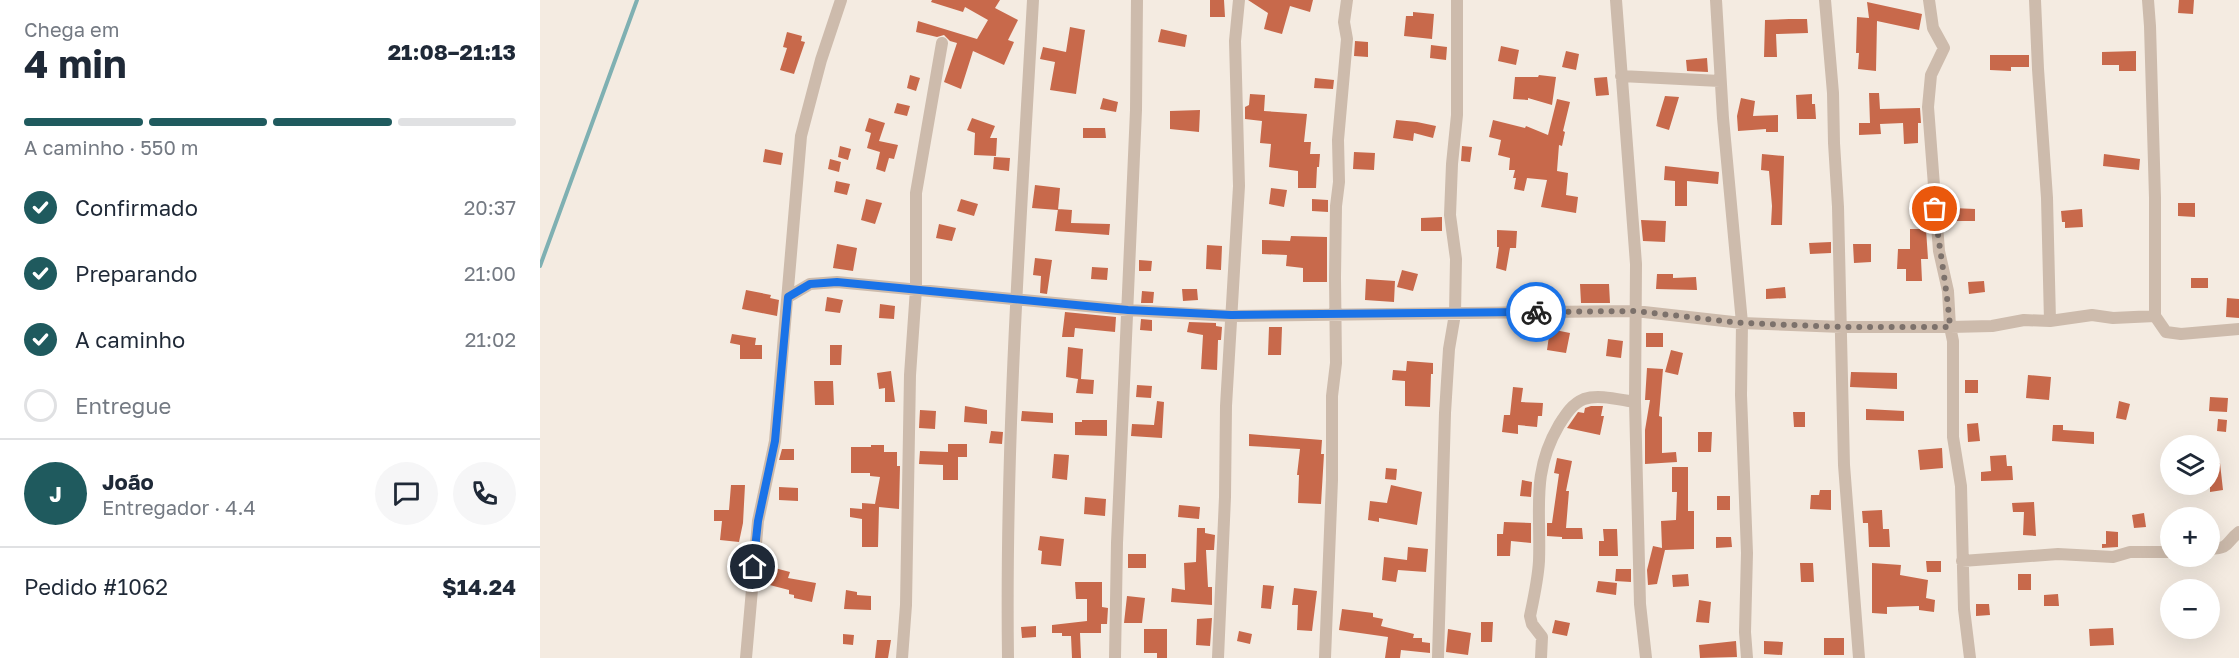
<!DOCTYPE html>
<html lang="pt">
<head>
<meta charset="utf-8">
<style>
  :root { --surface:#fff; --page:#f6f6f7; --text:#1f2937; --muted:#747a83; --line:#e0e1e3; --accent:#1f5a5e }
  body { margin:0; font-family:"Golos Text",sans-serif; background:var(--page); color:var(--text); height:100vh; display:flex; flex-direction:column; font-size:22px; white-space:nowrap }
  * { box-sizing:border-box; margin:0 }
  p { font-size:20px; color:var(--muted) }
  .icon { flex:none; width:33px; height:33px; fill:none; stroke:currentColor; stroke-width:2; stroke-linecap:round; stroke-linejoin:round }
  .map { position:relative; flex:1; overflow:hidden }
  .details { display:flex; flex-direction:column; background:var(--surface); width:540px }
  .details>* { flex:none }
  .controls { position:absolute; left:1620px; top:435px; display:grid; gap:12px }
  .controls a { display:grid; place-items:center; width:60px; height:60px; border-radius:50%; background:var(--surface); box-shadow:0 6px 24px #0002; font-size:30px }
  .pin { position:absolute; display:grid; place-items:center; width:51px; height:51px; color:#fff; margin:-26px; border:3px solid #fff; border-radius:50%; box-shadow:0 2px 6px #0007 }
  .courier { position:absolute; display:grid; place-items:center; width:60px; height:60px; margin:-30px; border:4px solid #1a73e8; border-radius:50%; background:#fff; color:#222; box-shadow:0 2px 8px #0007 }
  .headline em { font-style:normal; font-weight:700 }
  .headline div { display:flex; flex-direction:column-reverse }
  .headline { display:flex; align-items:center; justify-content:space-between; height:102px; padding:0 24px }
  h1 { font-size:39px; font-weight:700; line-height:45px }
  .bar { display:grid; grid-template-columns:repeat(4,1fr); gap:9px 6px; align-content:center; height:72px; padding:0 24px }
  .bar i { height:8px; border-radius:4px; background:var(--line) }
  .bar .selected { background:var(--accent) }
  .bar p { grid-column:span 4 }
  .line { display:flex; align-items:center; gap:15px; padding:0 24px; border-top:2px solid var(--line) }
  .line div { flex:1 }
  .round { display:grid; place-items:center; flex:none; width:63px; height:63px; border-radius:32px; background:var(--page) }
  ol { padding:0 24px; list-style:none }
  li { display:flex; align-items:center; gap:18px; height:66px }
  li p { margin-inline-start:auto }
  li .icon { padding:6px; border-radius:50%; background:var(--accent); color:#fff; stroke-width:4 }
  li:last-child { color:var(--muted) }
  li i { width:33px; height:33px; border:3px solid var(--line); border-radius:50% }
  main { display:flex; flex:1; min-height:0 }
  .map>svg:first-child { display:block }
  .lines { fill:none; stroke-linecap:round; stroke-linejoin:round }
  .stream { stroke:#7fb0b2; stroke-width:4 }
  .building { fill:#c8694b }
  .minor { stroke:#cdbbac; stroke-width:12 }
  .done { stroke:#7c716b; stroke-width:6; stroke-dasharray:0 10.8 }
  .route { stroke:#1a73e8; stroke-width:8 }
</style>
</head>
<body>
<main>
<section class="details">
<div class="headline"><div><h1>4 min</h1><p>Chega em</p></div><em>21:08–21:13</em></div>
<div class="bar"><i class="selected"></i><i class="selected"></i><i class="selected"></i><i></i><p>A caminho · 550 m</p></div>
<ol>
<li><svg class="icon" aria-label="check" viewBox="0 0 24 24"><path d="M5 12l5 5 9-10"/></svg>Confirmado<p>20:37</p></li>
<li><svg class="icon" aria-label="check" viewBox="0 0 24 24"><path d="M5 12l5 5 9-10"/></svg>Preparando<p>21:00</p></li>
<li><svg class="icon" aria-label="check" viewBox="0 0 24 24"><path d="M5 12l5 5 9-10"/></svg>A caminho<p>21:02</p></li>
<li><i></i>Entregue</li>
</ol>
<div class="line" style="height:108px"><b class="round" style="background:var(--accent);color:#fff">J</b><div><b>João</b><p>Entregador · 4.4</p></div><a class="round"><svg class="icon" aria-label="chat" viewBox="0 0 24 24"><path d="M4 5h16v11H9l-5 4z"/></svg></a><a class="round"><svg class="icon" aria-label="phone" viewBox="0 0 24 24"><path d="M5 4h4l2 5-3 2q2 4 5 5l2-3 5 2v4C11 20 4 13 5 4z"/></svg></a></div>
<div class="line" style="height:78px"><div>Pedido #1062</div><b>$14.24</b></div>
</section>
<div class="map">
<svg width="1699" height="658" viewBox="0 0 1699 658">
  <rect width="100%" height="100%" fill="#f4ebe1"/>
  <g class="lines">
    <path class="stream" d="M0,266L97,0"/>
  </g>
  <path class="building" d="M392,0H460L455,8L478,20L468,40L474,42L464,65L433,51L421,89L404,82L417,43L410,41L404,35L397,37L376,32L378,21L437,39L448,20L425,7L423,12L391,2Z
    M670,0H684L685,17H670Z
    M708,0H773L770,12L750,6L742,34L724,29L728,13Z
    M1639,0H1654L1653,14L1638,13Z
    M1327,2L1382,14L1379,30L1337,21L1336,71L1318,69L1319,53H1316L1317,17L1329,18Z
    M873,12L894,14L892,39L864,36L866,16H873Z
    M1249,19H1267L1268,33L1236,34L1237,57H1224L1225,20Z
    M530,27L545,30L536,94L510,90L515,62L500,59L503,47L526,52Z
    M621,29L647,35L645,47L618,42Z
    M247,32L262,36L261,41L265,42L254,74L240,70L247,48L243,47Z
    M815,41L828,42V57L814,56Z
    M891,45L907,47L906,60L890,58Z
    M961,46L979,50L976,65L958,61Z
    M1026,51L1039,54L1036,70L1022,67Z
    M1596,51V71H1579V65H1562V52Z
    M1450,55H1489V67H1471V71L1450,70Z
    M1167,58L1168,72L1147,71L1146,60Z
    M370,75L380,78L376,91L367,88Z
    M999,75L1016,77L1012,105L988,98V100L973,99L975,77H998Z
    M1067,77L1069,95L1056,96L1054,78Z
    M775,78L794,80L793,89L774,88Z
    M1329,93H1339L1340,109L1380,108L1381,123H1378V143L1364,144L1363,123L1340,124L1341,134L1319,135V123H1330Z
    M710,94L725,95L724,111L767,114L764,142H771L770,154H780L779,167H777L776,188H758V171L729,167L731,144L720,143L722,121L705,119V107L709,105Z
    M1272,94V104H1275L1276,119H1257L1256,95Z
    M1125,96L1139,97L1129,130L1116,126Z
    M563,98L578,102L576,112L560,109Z
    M1201,98L1215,101L1213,116L1238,115V132H1226V129L1198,131L1197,116Z
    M1017,99L1030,102L1023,131L1025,132L1022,146L1019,145L1017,171L1028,173L1026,195L1038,197L1036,213L1001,207L1007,180L987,178L984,191L974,189L976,178H973L975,170H969L970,158L958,155L961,140L949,137L953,120L985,128L986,126L1008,135Z
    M357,103L370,106L367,116L354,113Z
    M660,110L659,132L630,129V111Z
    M329,118L345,123L339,141L358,145L354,159L349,158L345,172L336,169L340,152L327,148L331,133L325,131Z
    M432,118L455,126L450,138H457L456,156L434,155L435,133L427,130Z
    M856,120L877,122L896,126L893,138L874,133L873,141L853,138Z
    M543,128H565L566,138H543Z
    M300,146L311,149L308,160L298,157Z
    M922,146L932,147L930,162L921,161Z
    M225,149L243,153L241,165L223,162Z
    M814,152L835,153L834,170L813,169Z
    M1222,154L1244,156L1242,225H1231L1232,206L1229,171L1221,170Z
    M1564,154L1600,159L1599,170L1563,166Z
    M454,157L470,158L469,171L453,169Z
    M290,159L301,162L299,172L288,169Z
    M1125,166L1179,172L1178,184L1147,181V206H1135V181L1124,180Z
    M296,181L310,184L307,195L294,192Z
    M495,185L520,188L518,210L492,208Z
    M731,188L747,190L744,207L729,204Z
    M326,199L342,203L335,224L321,220Z
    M421,199L438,204L434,216L417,211Z
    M772,199L788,200V212L772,211Z
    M1638,203H1655V217L1638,216Z
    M1413,208L1435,209V221H1413Z
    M518,209L532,210L531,223L570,224L569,235L515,231Z
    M1542,209L1543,227L1525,228V222H1522L1521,211Z
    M902,217V231H881V218Z
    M1101,220L1126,221L1125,242L1103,241Z
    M399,224L416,228L412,241L396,238Z
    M1370,229H1386L1388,259H1381L1382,281H1366V269H1357L1358,249H1370Z
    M957,230L977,231L976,248H970L966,271L956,268L959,247H957Z
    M751,236L787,237V282H763V268L746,266L747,255L722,254V240L750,241Z
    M1291,242V253L1270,254L1269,243Z
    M297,244L317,248L313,271L293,268Z
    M1313,244H1331V262L1314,263Z
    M667,245L682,246L681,270L666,269Z
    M495,258L512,260L507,294L500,293L501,276L493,275Z
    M599,260L612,261L611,271H599Z
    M552,267L568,268L567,280L551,279Z
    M862,270L878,274L873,291L857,287Z
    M1117,274H1133V278L1156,277L1157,290L1116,289Z
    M1651,278H1668V288H1651Z
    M826,279L855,281L854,302L825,300Z
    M1444,281L1445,292L1429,294L1428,282Z
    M1040,284H1069L1070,303H1041Z
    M1245,287L1246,298L1226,299V289Z
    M642,289H657L658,300L643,301Z
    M206,290L231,295L230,298L239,300L237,316L202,309Z
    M602,291L614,292L613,303H601Z
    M287,297L303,300L300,313L285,311Z
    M1687,298L1699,299V318L1686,317Z
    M340,304L355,306L354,319L339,318Z
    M525,312L576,317L575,332L535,328L534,337H522Z
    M601,319L612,320V331L600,330Z
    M649,322L676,323V326L682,327L681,340H678L677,370L661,369L663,335L647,332Z
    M729,327H742L741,355H728Z
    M1010,329L1030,333L1026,353L1007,350Z
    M1106,333H1123V347H1106Z
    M192,334L216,338L215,345H222V359H200V345L190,343Z
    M1068,339L1083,341L1081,358L1066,356Z
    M290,345H302L301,365H290Z
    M528,347L543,349L541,379L554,380L553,394L536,393L538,379L526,377Z
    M1131,350L1143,353L1138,375L1125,372Z
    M867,361L893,363V374H891L890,407L865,406V381L852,380L853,370L866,371Z
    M1107,368L1123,369L1119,416L1122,417V453L1136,452L1137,462L1105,464V430L1110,400H1105Z
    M351,371L355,402H345V388L339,389L337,373Z
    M1311,372L1357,373V389L1310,387Z
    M1488,375L1511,377L1509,400L1486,398Z
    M1425,380H1438V393H1425Z
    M274,381H293L294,405H275Z
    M597,385L612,386L611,398L596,397Z
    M973,387L983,388L981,402L1003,403L1002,416H998L997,427L978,425V434L962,432L964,415H970Z
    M1670,397L1688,398L1687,412L1669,411Z
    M617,401L624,402L622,438L591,436L592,424L614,425Z
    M1579,401L1590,404L1586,420L1576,418Z
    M425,406L447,410V424L424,422Z
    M1051,406H1063L1061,416H1064L1060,435L1027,428L1038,412L1044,413L1045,408Z
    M1326,409L1364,411V421L1326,420Z
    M380,410L396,411L395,429L379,428Z
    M482,411L513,413V423L481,421Z
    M1253,412H1265V427H1254Z
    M1678,419L1687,420L1686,432L1677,431Z
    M542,420H567V436L535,435V422H542Z
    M1438,423L1440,441L1428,442L1427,424Z
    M1513,425H1523V430L1554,432V444L1512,441Z
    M451,431L463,432L462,444L449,443Z
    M1158,432H1172L1171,452H1158Z
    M709,434L782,440L781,454H784L781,504L758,503L759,475H757L760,449L709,446Z
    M408,444H427V457H418V480H403V465L379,464L380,451L408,452Z
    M331,445H344V452H357V466H360L359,509L339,507L338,547H322V519L310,517V508L322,509V503L335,504L340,477L330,476V473H311V447H331Z
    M1402,448L1403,468L1380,470L1378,450Z
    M242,449H254V460H239Z
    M514,454L529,455L527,480L512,478Z
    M1466,455L1467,466H1472L1473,480L1441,481V472L1451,471L1450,456Z
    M1017,458L1032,461L1026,491H1029L1026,528H1042L1043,539H1022V537L1007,536V523H1012L1019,474L1014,473Z
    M1670,463H1680L1683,490L1670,492Z
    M1132,467H1148V511H1154V549L1125,550L1117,584L1108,585L1107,570L1113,546L1122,548L1121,521L1136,520L1137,492H1132Z
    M846,468L857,469L856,480L845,479Z
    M982,480L992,482L991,497L980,496Z
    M191,485H205L203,523L199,542L180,540L182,521H174V510H189Z
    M851,485L882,492L877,525L839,518V522L828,520L830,501L847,503Z
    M239,487L258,488V501L239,500Z
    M1280,490H1291V510L1270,509L1271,495H1279Z
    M1177,496H1190V510H1177Z
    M545,497L566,499L565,516L544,514Z
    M1494,502L1496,536L1483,535L1484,512H1473L1472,503Z
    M639,505L660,507L659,519L638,517Z
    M1342,510L1343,529H1349L1350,547H1329L1328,523H1323L1322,511Z
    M1604,513L1606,527L1594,528L1592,515Z
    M964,522L991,523V543L971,541L970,556H957V534H963Z
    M657,528H665V533L675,535L674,550H666L668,587H672V605L631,602L632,588L645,590L644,563L656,562Z
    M1063,529H1077L1078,556H1059V541H1064Z
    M1566,531L1578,532V547L1562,548V544H1566Z
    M500,536L524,539L521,566L501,564L502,551L498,550Z
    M1176,537H1191L1192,547L1176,548Z
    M868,547L888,549L886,572L858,570L856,582L842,580L844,557L867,560Z
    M588,554H606V568H588Z
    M1386,561H1401V572H1387Z
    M1260,563H1273L1274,582H1261Z
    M1332,563L1361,565L1360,575L1388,580L1386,598L1395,600L1394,612L1379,610V606L1347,607V614L1332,613Z
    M227,566L250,572L248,578L276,583L272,602L254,598V595L249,594V590L222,583Z
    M1076,569H1091V582L1075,581Z
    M1148,574L1149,586L1133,587L1132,575Z
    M1478,574H1491V590H1478Z
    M1058,581L1077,583L1076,595L1056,592Z
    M535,582H562V607L568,608L567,624H561V633H540L541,658H532L531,636H522V633H512V625L547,621V599H536Z
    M723,585L734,586L731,609L721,608Z
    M754,588L777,591L772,631L757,630L758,605H752Z
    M306,590L317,592V595L331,596V610L304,609Z
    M1518,594L1519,606H1504V595Z
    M587,596L605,598L602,623H584Z
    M1159,600L1171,602L1169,623L1156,622Z
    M1436,604H1449L1450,615L1436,616Z
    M802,609L833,613V617L843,619L841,626L874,634L873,638H882V642L890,643V653L861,650L860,658H845L848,637L799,630Z
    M672,618L670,646L656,645L657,619Z
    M1015,620L1030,623L1027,636L1012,633Z
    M941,622H953L952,642H941Z
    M496,626V637L482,638L481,627Z
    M1573,628L1574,645L1550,646L1549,629Z
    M604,629H627V658H617V653H604Z
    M908,629L931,633L928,655L906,652Z
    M699,631L712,634L710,644L697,641Z
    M303,634L314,635L313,645L303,644Z
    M1284,638H1304V655H1284Z
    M337,640H351L348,658H335Z
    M1196,641L1197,657L1160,658L1159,645Z
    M1224,641L1243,642L1242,655L1224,654Z"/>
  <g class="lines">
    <path class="minor" d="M1076,0L1096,264L1095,402L1100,604L1106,658
      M1176,0L1183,118L1202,323L1201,395L1207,553L1205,632L1207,658
      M1285,0L1293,93L1294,143L1298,207L1304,465L1319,658
      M1389,0L1393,28L1404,48L1391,75L1388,107L1399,251L1408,291L1410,327L1413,341V437L1421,486L1424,609L1430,658
      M1495,0L1498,69L1507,198L1510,321
      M1608,0L1610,26L1615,198V316
      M1081,76L1180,81
      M248,297L270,284L297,282L588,310L691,316L1095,311L1202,323L1302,327H1410L1452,326L1484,320L1510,321L1552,315L1573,318L1615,316L1626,332L1641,334L1699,329
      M1670,549C1691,548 1685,543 1699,532
      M1422,561L1518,554L1573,557L1590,552H1630
      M206,658L218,521L235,441L261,136L281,60L301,0
      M362,658L366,605L370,375L376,289V193L402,43
      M468,658C465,438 481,219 493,0
      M575,658L577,543L596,110L597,0
      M678,658L685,497L686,406L699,186L695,41L699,0
      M785,658L792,480V396L796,363L795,278L796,206L799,182L798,140L807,39L804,22L807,0
      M898,658L905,413L909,349L915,314L916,259L910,215L912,164L917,115V0
      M1001,658L1002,637L992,624L990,616C994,597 998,579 999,561C1001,509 991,473 1019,425C1026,414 1032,404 1044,399C1059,394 1080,400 1095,402"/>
  </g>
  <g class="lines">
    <path class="done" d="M996,312L1095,311L1202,323L1302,327H1410C1407,287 1399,249 1395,209"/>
    <path class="route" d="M213,567L218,521L235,441L248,297L270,284L297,282L588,310L691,315L996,312"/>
  </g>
</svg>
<div class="controls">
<a><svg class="icon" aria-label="layers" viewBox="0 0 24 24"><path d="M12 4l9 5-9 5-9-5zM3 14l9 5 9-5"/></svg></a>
<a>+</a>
<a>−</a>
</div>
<div class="pin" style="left:1395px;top:209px;background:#ea580c"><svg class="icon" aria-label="bag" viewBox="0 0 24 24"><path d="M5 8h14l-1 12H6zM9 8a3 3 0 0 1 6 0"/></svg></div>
<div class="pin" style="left:213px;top:567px;background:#1f2937"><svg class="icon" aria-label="home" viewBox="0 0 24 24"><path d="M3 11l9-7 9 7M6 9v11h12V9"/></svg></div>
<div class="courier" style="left:996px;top:312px"><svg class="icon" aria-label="bike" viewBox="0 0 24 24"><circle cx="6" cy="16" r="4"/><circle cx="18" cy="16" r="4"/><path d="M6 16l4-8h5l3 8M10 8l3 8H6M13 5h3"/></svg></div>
</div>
</main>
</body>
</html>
